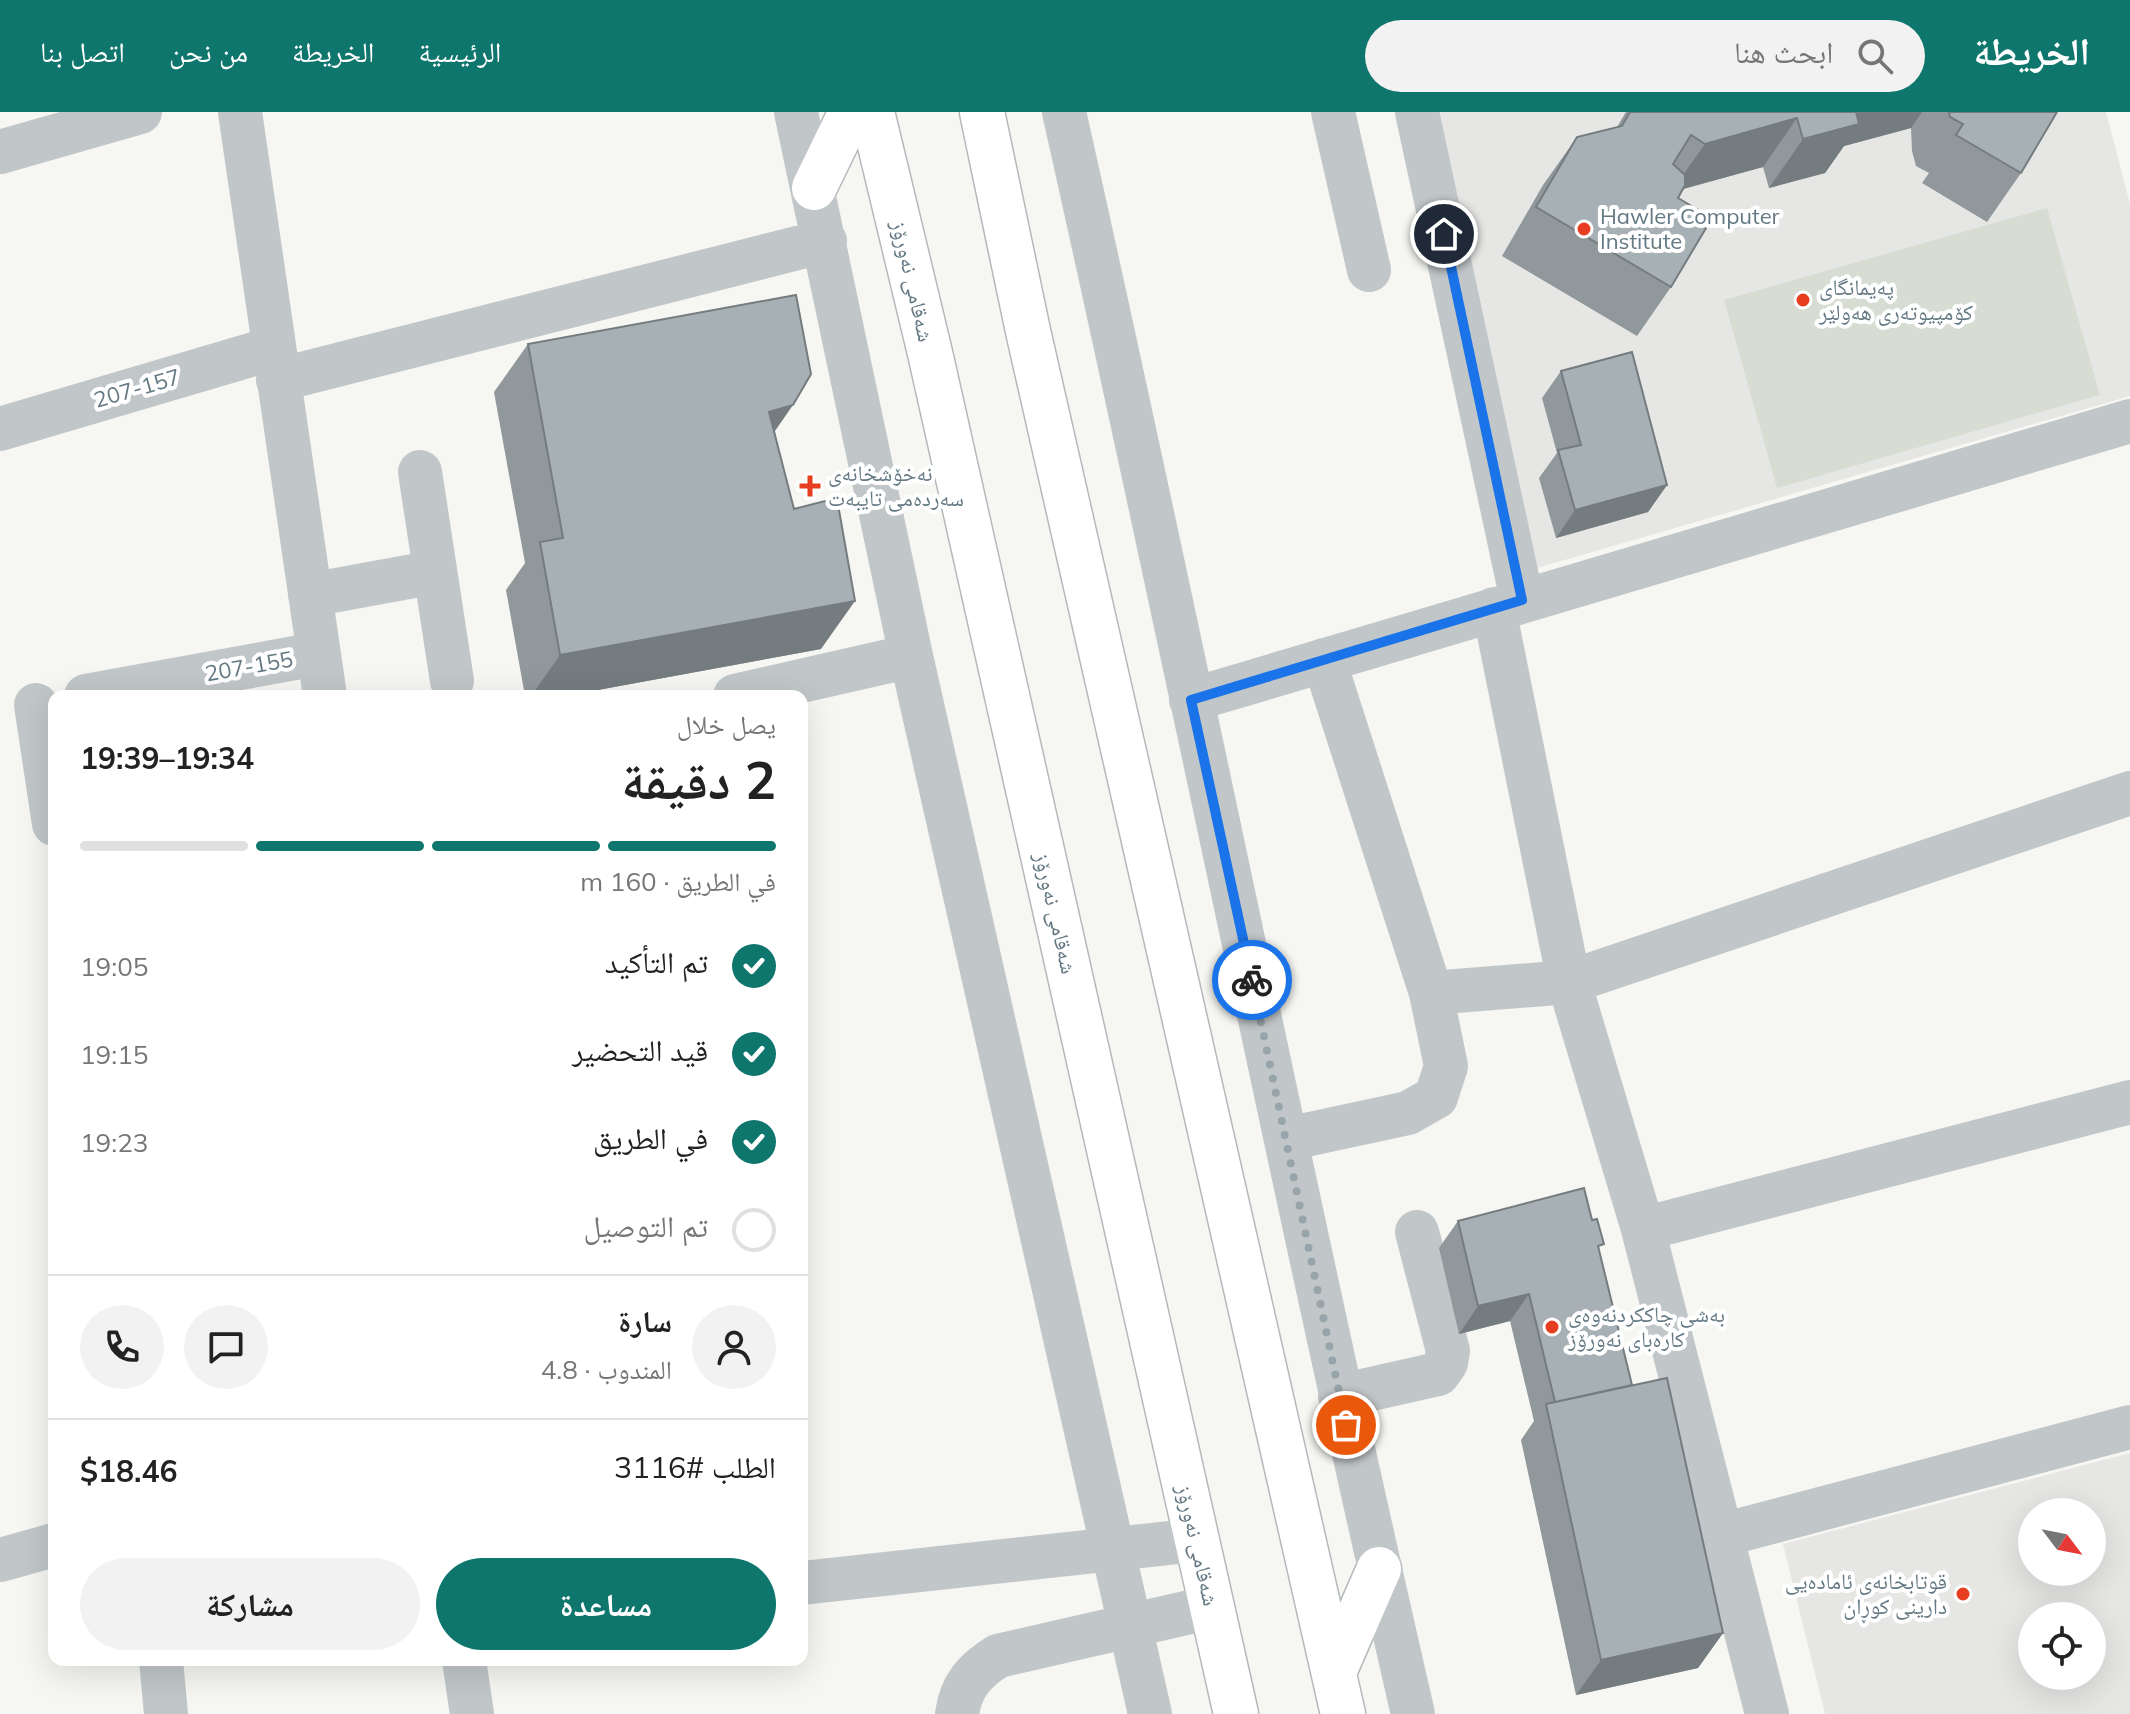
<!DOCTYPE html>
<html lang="ar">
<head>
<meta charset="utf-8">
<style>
  :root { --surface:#fff; --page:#f2f2f2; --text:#222; --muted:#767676; --line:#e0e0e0; --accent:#0f766e }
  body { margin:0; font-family:Mulish,"Noto Naskh Arabic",sans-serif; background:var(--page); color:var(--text); direction:rtl; height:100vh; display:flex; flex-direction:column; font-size:30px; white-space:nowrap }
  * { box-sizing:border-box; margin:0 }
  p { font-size:26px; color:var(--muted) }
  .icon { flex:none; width:44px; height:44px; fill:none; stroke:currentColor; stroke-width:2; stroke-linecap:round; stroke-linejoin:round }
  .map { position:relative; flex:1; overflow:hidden; direction:ltr }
  .drawer { position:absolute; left:48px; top:578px; width:760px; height:976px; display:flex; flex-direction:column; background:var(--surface); border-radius:16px; box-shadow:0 8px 32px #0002; direction:rtl }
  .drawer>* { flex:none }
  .needle { width:52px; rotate:122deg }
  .tools { position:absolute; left:2018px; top:1386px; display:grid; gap:16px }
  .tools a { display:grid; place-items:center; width:88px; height:88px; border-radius:50%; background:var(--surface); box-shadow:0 8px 32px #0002; font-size:40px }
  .pin { position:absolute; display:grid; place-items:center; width:68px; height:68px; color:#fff; margin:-34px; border:4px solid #fff; border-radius:50%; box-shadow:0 2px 8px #0007 }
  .courier { position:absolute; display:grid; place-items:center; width:80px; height:80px; margin:-40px; border:6px solid #1a73e8; border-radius:50%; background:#fff; color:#222; box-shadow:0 2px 10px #0007 }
  .summary em { font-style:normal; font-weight:700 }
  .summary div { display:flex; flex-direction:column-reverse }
  .summary { display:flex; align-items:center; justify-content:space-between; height:136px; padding:0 32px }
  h1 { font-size:52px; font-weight:700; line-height:60px }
  .bar { display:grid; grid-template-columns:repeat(4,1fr); gap:12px 8px; align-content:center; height:96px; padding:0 32px }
  .bar i { height:10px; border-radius:6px; background:var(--line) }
  .bar .on { background:var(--accent) }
  .bar p { grid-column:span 4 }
  .line { display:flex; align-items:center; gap:20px; padding:0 32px; border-top:2px solid var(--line) }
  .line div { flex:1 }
  .round { display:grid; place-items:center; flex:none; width:84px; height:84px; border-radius:42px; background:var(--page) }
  ol { padding:0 32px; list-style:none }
  li { display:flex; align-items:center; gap:24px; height:88px }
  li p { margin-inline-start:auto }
  li .icon { padding:8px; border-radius:50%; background:var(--accent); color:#fff; stroke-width:4 }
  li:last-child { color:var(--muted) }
  li i { width:44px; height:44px; border:4px solid var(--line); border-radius:50% }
  .cta { display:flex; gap:16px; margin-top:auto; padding:16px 32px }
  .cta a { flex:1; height:92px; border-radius:48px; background:var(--accent); color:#fff; font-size:32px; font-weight:700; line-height:92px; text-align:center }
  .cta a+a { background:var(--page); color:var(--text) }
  header { display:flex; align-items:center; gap:48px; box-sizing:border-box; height:112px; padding:0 40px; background:var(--accent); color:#fff }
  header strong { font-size:38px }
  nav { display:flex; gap:44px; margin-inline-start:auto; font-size:28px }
  .search { width:560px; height:72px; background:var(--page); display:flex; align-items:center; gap:20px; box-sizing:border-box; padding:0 28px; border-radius:44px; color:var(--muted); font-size:30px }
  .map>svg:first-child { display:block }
  .built { fill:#e6e7e5; fill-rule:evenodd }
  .green { fill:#d7ddd3 }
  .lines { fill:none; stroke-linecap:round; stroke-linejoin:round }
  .major-casing { stroke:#b4b9bc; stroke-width:47 }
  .minor { stroke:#c1c6c8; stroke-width:44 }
  .major { stroke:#fff; stroke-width:44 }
  .wall { fill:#90989c }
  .shaded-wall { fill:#757c7f }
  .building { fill:#a7b1b5; stroke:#757c7f; stroke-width:2 }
  .done { stroke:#97a5aa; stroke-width:8; stroke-dasharray:0 14.4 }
  .route { stroke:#1a73e8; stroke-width:10 }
  .poi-dot { fill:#e73d21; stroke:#fff; stroke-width:3 }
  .labels { text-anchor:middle; stroke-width:8; stroke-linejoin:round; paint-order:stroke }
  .poi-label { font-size:22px; fill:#647984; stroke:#fff; text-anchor:start }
  .street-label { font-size:22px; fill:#647984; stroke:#fff }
</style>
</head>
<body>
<header>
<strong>الخريطة</strong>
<div class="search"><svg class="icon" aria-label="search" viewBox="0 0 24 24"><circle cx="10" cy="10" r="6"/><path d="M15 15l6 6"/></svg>ابحث هنا</div>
<nav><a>الرئيسية</a><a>الخريطة</a><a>من نحن</a><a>اتصل بنا</a></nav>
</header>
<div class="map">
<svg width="2130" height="1602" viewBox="0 0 2130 1602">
  <rect width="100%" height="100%" fill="#f6f6f2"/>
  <path class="built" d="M1433,0H2106L2130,92V284L1537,456Z
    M2130,1341V1602H1825L1783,1432ZM2032,1400H2092V1460H2032ZM2032,1504H2092V1564H2032Z"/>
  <path class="green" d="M2047,96L2100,283L1777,376L1724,188Z"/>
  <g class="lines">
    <g class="major-casing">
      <path id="major" d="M872,0L930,241L1236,1602
        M982,0L1028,219L1343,1602
        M814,76L851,0
        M1334,1560L1379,1457"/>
    </g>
    <path class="minor" d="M240,0L325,584
      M796,0L911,544L1150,1602
      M1064,0C1184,533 1290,1069 1413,1602
      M1333,0L1369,158
      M1417,0L1522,488
      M0,40L140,0
      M278,268L825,129
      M0,317L274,236
      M420,360L452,569
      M310,483L435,460
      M1494,497L1569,870L1643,1117L1767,1602
      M86,584L317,542
      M735,584L911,544
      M1191,588L2130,309
      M36,593L54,712
      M1431,881L1569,870L2130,681
      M1287,1027L1408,1001L1436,985L1446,954L1431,881L1324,548
      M1643,1117L2130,990
      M1340,1284L1438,1262L1446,1251L1448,1239L1417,1120
      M1722,1423L2130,1315
      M0,1448L54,1433
      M802,1471L1197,1428
      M161,1548L166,1602
      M464,1548L472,1602
      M957,1602C961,1574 974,1559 998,1544L1212,1495"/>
    <use href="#major" class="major"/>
  </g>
  <path class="wall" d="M1626,0H2057L2021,61L1987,110L1922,71L1929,61L1916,54L1912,39L1911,16L1844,34L1825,61L1769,76L1763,55L1684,77L1678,86L1671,175L1637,224L1502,144L1543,73L1577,25L1617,15Z
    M528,232L775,320L821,537L565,584H525L506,478L525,451L494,280Z
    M1561,259L1667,373L1648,400L1556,426L1539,366L1557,341L1542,286Z
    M1458,1109L1599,1139L1632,1273L1723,1521L1698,1556L1576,1583L1521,1328L1534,1309L1510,1209L1459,1222L1439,1136Z"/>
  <path class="shaded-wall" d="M1848,0H1922L1911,16L1844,34L1825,61L1769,76L1803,27Z
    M1797,6L1763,55L1671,80L1705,32Z
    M793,293L759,342L769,300Z
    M1667,373L1648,400L1556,426L1575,398Z
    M855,489L821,537L565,584H531L560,543Z
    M1529,1182L1510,1209L1459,1222L1478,1194Z
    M1723,1521L1698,1556L1576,1583L1601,1548Z"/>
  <path class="building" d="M1630,0H1856L1859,12L1803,27L1797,6L1705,32L1691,23L1673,52L1685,63V73L1678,86L1712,106L1671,175L1536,95L1577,25L1622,14Z
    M1949,0H2057L2021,61L1956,23L1963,12L1950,5Z
    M796,183L811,262L793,293L769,300L794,397L825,389L839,398L855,489L560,543L540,430L563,426L528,232Z
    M1632,240L1667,373L1575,398L1558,338L1581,333L1561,259Z
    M1584,1076L1592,1108L1597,1107L1604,1132L1598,1134L1632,1273L1555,1290L1529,1182L1478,1194L1458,1109Z
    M1667,1266L1723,1521L1601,1548L1546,1292Z"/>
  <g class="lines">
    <path class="done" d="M1252,868L1346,1313"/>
    <path class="route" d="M1252,868L1191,588L1522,488L1444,122"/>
  </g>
  <g class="poi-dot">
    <circle cx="1584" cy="117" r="8"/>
    <circle cx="1803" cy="188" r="8"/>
    <path d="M806 362h8v8h8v8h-8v8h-8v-8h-8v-8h8z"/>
    <circle cx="1552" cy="1215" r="8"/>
    <circle cx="1963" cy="1482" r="8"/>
  </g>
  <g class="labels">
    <g class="poi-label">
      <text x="1600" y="112">Hawler Computer<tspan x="1600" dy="25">Institute</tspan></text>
      <text x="1819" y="183">پەیمانگای<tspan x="1819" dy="25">کۆمپیوتەری هەولێر</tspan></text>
      <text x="828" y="369">نەخۆشخانەی<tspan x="828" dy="25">سەردەمی تایبەت</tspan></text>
      <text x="1568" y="1210">به‌شی چاككردنه‌وه‌ی<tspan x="1568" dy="25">كاره‌بای نه‌ورۆز</tspan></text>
      <text x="1947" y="1477" text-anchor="end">قوتابخانەی ئامادەیی<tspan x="1947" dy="25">دارینی کوڕان</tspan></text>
    </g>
    <g class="street-label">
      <text transform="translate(913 169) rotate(77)" y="8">شەقامی نەورۆز</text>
      <text transform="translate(137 276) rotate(-16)" y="8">207-157</text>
      <text transform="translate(249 554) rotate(-10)" y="8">207-155</text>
      <text transform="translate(1056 801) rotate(77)" y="8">شەقامی نەورۆز</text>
      <text transform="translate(1198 1433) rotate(77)" y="8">شەقامی نەورۆز</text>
    </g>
  </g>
</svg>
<div class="tools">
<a><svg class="needle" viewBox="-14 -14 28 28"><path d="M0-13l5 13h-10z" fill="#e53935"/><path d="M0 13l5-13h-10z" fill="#767676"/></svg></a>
<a><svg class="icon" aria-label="locate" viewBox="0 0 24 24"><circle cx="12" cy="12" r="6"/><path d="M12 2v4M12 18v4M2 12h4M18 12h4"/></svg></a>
</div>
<div class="pin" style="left:1346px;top:1313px;background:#ea580c"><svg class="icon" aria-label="bag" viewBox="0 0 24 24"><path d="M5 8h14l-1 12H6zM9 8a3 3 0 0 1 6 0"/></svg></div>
<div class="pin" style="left:1444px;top:122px;background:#1f2937"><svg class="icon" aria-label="home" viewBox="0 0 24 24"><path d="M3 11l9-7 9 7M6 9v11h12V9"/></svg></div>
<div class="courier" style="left:1252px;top:868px"><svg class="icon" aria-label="bike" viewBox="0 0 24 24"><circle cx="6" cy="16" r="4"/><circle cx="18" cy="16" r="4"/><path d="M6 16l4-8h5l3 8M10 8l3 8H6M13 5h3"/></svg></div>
<section class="drawer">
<div class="summary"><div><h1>2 دقيقة</h1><p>يصل خلال</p></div><em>19:34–19:39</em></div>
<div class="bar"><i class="on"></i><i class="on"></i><i class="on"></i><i></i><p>في الطريق · 160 m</p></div>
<ol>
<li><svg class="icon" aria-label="check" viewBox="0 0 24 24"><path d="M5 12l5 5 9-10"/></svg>تم التأكيد<p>19:05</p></li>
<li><svg class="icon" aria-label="check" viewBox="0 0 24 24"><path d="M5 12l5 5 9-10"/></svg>قيد التحضير<p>19:15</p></li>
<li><svg class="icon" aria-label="check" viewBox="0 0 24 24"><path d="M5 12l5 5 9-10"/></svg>في الطريق<p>19:23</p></li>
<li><i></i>تم التوصيل</li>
</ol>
<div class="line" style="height:144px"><a class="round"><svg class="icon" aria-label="person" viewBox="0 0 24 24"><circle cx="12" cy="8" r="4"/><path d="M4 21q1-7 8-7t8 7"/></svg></a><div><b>سارة</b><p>المندوب · 4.8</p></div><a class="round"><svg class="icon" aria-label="chat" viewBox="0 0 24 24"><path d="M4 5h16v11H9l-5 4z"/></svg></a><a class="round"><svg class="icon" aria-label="phone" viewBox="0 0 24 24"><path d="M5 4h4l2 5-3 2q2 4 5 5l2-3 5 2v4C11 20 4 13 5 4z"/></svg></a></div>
<div class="line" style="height:104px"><div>الطلب #3116</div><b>$18.46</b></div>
<div class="cta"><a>مساعدة</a><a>مشاركة</a></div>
</section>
</div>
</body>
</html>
